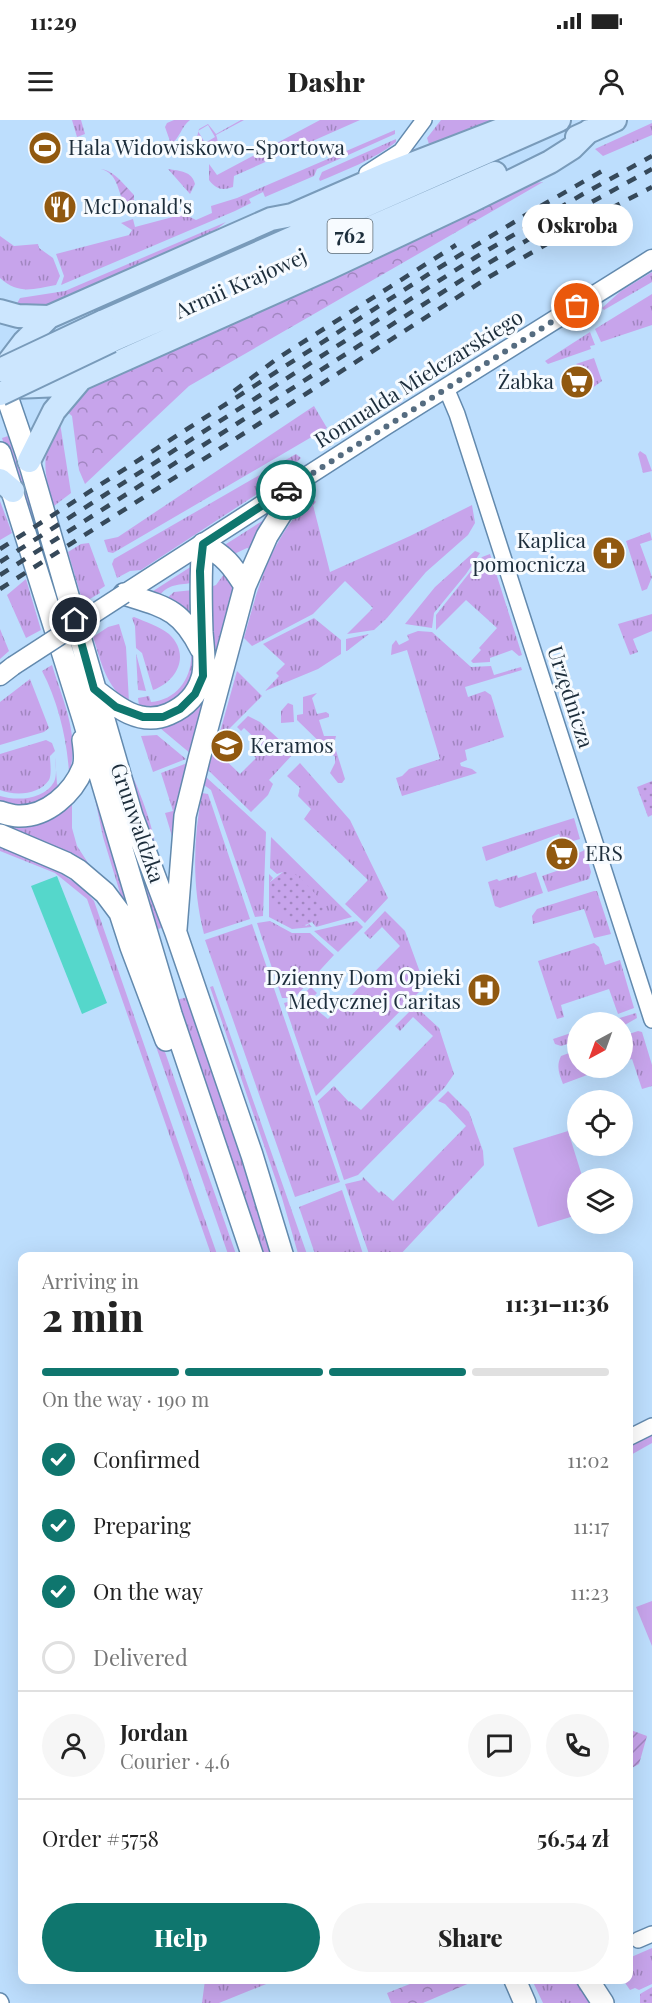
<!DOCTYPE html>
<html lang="en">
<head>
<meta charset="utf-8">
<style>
  :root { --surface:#fff; --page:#f6f6f6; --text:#222; --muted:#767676; --line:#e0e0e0; --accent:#0f766e }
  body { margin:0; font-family:"Playfair Display",serif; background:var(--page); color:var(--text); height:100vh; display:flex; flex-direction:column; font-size:22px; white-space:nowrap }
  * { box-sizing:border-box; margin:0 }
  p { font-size:20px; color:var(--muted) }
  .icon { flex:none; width:33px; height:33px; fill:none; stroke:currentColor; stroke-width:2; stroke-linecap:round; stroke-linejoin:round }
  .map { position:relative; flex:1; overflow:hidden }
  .drawer { position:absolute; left:18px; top:1132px; width:615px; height:732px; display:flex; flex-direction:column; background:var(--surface); border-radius:12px; box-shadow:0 6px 24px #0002 }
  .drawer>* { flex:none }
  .needle { width:39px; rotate:221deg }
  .tools { position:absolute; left:567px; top:892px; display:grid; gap:12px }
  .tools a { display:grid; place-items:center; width:66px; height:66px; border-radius:50%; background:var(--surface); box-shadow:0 6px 24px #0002; font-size:30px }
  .pin { position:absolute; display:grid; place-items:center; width:51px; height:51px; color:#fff; margin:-26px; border:3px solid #fff; border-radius:50%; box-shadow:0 2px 6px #0007 }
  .courier { position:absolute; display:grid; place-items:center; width:60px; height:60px; margin:-30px; border:4px solid #0f766e; border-radius:50%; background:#fff; color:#222; box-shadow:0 2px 8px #0007 }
  .bubble { position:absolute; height:42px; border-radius:21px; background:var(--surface); box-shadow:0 6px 24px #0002; font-size:20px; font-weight:800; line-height:42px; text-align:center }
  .overview em { font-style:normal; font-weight:800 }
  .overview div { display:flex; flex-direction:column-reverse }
  .overview { display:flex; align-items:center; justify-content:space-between; height:102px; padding:0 24px }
  h1 { font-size:39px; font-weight:800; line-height:45px }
  .bar { display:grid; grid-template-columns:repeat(4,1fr); gap:9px 6px; align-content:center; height:72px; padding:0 24px }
  .bar i { height:8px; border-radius:4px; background:var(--line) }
  .bar .active { background:var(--accent) }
  .bar p { grid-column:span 4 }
  .line { display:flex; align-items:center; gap:15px; padding:0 24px; border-top:2px solid var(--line) }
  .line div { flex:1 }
  .round { display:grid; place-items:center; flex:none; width:63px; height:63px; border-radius:32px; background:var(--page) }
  ol { padding:0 24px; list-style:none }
  li { display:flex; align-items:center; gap:18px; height:66px }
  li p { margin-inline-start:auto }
  li .icon { padding:6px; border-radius:50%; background:var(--accent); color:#fff; stroke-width:4 }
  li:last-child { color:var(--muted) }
  li i { width:33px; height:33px; border:3px solid var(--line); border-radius:50% }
  .button { display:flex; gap:12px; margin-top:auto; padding:12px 24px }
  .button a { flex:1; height:69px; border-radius:36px; background:var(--accent); color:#fff; font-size:24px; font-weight:800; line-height:69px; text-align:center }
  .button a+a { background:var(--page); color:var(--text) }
  .status { display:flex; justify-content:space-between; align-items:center; height:42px; padding:0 30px; background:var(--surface); direction:ltr }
  .status svg { height:16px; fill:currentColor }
  header { display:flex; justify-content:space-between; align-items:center; height:78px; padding:0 24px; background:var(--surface); font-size:27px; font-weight:800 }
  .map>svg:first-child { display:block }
  .grass { fill:url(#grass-tufts); fill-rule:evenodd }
  .forest { fill:url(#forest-crowns) }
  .park { fill:url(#park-dots) }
  .garden { fill:url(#garden-furrows) }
  .pitch { fill:#c7a4eb }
  .water { fill:#55d7cb }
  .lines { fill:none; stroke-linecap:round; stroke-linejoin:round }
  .minor-casing { stroke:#638aae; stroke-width:18 }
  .tertiary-casing { stroke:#638aae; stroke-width:21 }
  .secondary-casing { stroke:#638aae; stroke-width:24 }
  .primary-casing { stroke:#799bba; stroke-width:26 }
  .minor { stroke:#fff; stroke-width:15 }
  .tertiary { stroke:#fff; stroke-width:18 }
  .secondary { stroke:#fff; stroke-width:21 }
  .primary { stroke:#cce6fe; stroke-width:22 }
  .rail { stroke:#36495a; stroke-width:4.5; stroke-dasharray:10 10; stroke-linecap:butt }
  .tertiary-bridge-casing { stroke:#638aae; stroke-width:21; stroke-linecap:butt }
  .primary-bridge-casing { stroke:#799bba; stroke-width:26; stroke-linecap:butt }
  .tertiary-bridge { stroke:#fff; stroke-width:18 }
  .primary-bridge { stroke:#cce6fe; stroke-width:22 }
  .done { stroke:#556c80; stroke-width:6; stroke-dasharray:0 10.8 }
  .route { stroke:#0f766e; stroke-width:8 }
  .labels { text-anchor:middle; stroke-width:6; stroke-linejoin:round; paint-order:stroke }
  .shield { fill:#f7fbff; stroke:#5e6c76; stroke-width:1.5 }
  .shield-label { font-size:20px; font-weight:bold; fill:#1d2e3c }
  .poi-label { font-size:21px; fill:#1d2e3c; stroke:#f7fbff; text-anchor:start }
  .street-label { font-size:21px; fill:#1d2e3c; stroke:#f7fbff }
</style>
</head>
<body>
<div class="status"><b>11:29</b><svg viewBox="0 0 49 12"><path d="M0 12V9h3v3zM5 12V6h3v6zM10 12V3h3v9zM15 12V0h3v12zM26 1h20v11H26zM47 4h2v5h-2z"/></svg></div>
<header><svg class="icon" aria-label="menu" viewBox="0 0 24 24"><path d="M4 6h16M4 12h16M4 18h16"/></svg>Dashr<svg class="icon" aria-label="person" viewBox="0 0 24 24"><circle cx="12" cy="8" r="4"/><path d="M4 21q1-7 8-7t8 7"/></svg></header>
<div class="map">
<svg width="652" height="1883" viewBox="0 0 652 1883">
  <defs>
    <pattern id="grass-tufts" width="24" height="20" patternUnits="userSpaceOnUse" patternTransform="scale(1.5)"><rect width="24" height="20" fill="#c7a4eb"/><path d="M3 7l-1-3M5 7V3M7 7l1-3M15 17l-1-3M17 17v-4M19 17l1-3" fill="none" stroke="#a186c0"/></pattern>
    <pattern id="forest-crowns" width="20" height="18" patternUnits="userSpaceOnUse" patternTransform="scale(1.5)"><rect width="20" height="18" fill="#c7a4eb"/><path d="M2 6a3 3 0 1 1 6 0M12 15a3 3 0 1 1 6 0" fill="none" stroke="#a186c0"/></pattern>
    <pattern id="park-dots" width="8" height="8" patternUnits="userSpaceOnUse" patternTransform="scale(1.5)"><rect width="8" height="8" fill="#c7a4eb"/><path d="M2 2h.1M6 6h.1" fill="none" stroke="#a186c0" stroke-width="1.8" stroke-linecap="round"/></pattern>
    <pattern id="garden-furrows" width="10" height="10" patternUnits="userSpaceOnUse" patternTransform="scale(1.5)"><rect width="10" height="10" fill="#c7a4eb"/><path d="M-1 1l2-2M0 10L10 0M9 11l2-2" fill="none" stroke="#a186c0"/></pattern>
  </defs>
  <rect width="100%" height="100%" fill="#bddefd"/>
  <path class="grass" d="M72,0H81L85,14L77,17Z
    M174,0H190C181,7 180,18 171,24L165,7L167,3Z
    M241,0H244L216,15C219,22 218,28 210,31H205L197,17L199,9L208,4L216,14ZM208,5L215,17L205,23L198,11Z
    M320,0H360L234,56L233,67C222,71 216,69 209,60V44L217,55Z
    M441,0H512L402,38L412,28L415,30L429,24L427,18Z
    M652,3V15L603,36L595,29Z
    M395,10V14L317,49L314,56L265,77L263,72L249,79L251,83L235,91L61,165L64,156L56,134L129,115L132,110L121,103L133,99L135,107L184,94L196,100L212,93L211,86L237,78Z
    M396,19V22C373,40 346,50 320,61L319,59L322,52Z
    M168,49C180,51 192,51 195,64L190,74Z
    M226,102L202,120L55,186L14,189L20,178L65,171Z
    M0,116L14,126L38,124L39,128L53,138L60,156L56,165C33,169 19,175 0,158Z
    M652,152V162L604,190L602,188L621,171Z
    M652,174V205L601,222L595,209Z
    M590,212L595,225L590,226L591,229L548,244L545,241Z
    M594,238L602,261L588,271L582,250L576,244Z
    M397,279L402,282L345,311L344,304C361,293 379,286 397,279Z
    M314,286L327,308L113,433L108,432L104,420L118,417Z
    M60,303L71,373L54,386C44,356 39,329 60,303Z
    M8,316L35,398L30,401L2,318Z
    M640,331L646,335L652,351L643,353L638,334Z
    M296,334L301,338L277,361L141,450L130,451L117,458L112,444L114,439Z
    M312,378L316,382L313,385L330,452L410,416L472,385L475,403L468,415L426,452L387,498L374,510L347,514L373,488L345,461L313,494L252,526L244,518C259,464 270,419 312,378Z
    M0,381L12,413L0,420Z
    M270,396L253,429L247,428L232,435L223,426Z
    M650,412L652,420L640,424L652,457L647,469L642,471L626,421Z
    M89,423L105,466L99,470L100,473L83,483L68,432L81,424Z
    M475,431L480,433L466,454L434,493L432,508L405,504L435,467Z
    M490,434L522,535L519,536L512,530L490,538V542L473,543L471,541L481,530L479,528L497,508L466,480L436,510V495L482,437Z
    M192,446V463C177,465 167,464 158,478L150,473Z
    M227,450L231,460L234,477L191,634L160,608H142L138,605L190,592L205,469L216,465Z
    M26,459L41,510L26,518L7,475Z
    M193,470L196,499L165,480L174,472Z
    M652,494V511L633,519L638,532L630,535L618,504Z
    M134,497C146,502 159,506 169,514C191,535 177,561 153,570L142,533L136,528L135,506L132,498Z
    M314,498L341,520V534L318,549L265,571L279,556L276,553L285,544L263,524Z
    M119,504L126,527L129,582C106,568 101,541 93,517L108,507Z
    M0,509L9,531L0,539Z
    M184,510C188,520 197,535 196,545C192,575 168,591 139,586L138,578L149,576L151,582C177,580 193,557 191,532C190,525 186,517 184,510Z
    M418,511L432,512L471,547L491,546L494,555L521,547L522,550L465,567L468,577L485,571L491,575L504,617L465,630L467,640L460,643L461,646L472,649L477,653L402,676L396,658L402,656L409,649L440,639L407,530L391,535L392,525L396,520L399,525L409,520L407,515Z
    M369,514L347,531H346V519Z
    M74,529L165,806L154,811L70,531Z
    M136,534L137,537L146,571L138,570Z
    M52,545C62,578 81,618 69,653C67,619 58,581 42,551Z
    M237,551L262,576L228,610L226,608L220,612Z
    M30,559L49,608L44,612L0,625V582Z
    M317,573L312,578L317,594L326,592L329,594V597L319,600L324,616H336L334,624L345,659L342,663H338L330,653L335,643V637L297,600V595L303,594V577Z
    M288,583L293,585L294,602L281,603V591Z
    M248,596L260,602L294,633L269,660L273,664L268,675L251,692L207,649L211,635L216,631L240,654L256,638L253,635L262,625L244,608L241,611L237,607Z
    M157,615L186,639L153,652L141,616Z
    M46,620L52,623L55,631L50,636C50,642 52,654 49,660C39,675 15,676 0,670V634Z
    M55,637L57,664L60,667C35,685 30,688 0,684V676C17,681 44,680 54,662C57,656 56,644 55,637Z
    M190,642L175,726L165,693L173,691L161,653Z
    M300,643L350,700L388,778L365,803L345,784L368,760L304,699L311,689L298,676L300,668L287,656Z
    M127,645C137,663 158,717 156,737Z
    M89,650L141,817L134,819L103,717Z
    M206,657L266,712L263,796L255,797L211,670L204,665Z
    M202,673L208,674L250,799L204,814C192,767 193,721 202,673Z
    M72,680V708L77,726L92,749L0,707V701Z
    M574,698L580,719L563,724L559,714L486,741L482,727Z
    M271,717L352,797L316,807L312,802L320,795L283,752L277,754L270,748Z
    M0,727C33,741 71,752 94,781L218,1137H212L87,779L55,753L0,731Z
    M585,730L591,752L589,759L548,772L542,756L571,746L576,734Z
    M536,752L543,773L500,788L495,786L488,762L497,759L499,761L517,755L518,758Z
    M269,754L273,758L270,762L306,806L309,804L312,807L292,809L269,797Z
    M594,771H597L611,814L594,818L584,789L533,804L532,796L537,789Z
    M385,791L405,811L425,866L316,976L284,883L298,879L311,867L317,873L308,883L328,899L400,826L382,807L370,819L364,813Z
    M270,801L292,813H310L334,835L298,874L291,878H282L257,803Z
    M357,801L363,807L338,832L314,811Z
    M252,804L340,1062L295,1077L205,820Z
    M594,823L599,827L605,845L620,840L634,888L618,894L609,869L561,885L564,897L557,899L538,841Z
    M126,840L152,895L237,1137H229Z
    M213,866L308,1137H299L282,1078L210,867Z
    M189,877L239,1023L274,1137H263L175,880Z
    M415,886L439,908L454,954L445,967L358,1055L344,1060L318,981L334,966L349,982L350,981L361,990L433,916L413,897L400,911L395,906Z
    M636,893L637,898L623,906L622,903H603Z
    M577,911V921L561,926L555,924L553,919Z
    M638,911L642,912L652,945V966L642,969L632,939L623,942V916Z
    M577,930L578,948H606L563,964C559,954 556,946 561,936Z
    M448,971L469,992L483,1031L484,1045L398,1137H370L345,1064L362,1060L363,1057L379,1073L381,1071L393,1081L466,1006L445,984L438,981Z
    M342,1070L364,1137H316L299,1087Z
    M652,1315V1323L629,1336V1326Z
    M652,1828V1864L639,1870L635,1868L630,1870L623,1860H628L629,1838Z
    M205,1860H276L219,1883H202Z
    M532,1860H578L593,1883H543Z"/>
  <path class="forest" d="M543,62L189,266L85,364L79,350L72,296L64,289L84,270L523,64Z
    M420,1860H472V1862L423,1883H391L387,1873Z"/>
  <path class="park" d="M652,661V695L648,697L637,667Z
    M283,752C284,752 291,752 292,753C298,754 320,778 322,783C328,798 304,808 294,806L269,779L270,762Z
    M652,1867V1883H640V1874Z"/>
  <path class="garden" d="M101,49C115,51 124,65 134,75V85L124,83C117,69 118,54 101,49Z
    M628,1609L647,1616L639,1644L630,1649H628Z"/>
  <path class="pitch" d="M568,1011L583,1059H578L577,1095L538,1107L513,1028Z
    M652,1481V1526L636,1487Z"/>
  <path class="water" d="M57,756L107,883L82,894L31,766Z"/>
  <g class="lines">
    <g class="minor-casing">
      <path id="minor" d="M367,53L401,31L424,0
        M446,268L457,294L652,900
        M628,1318L652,1306
        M638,1820L652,1814
        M0,1881L1,1883"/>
    </g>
    <g class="tertiary-casing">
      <path id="tertiary" d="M124,474L385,306L652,139
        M0,556L13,546"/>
    </g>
    <g class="secondary-casing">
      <path id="secondary" d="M3,265L29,341L132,696L176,813L252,1035L283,1137
        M0,333L83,598L171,894L253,1137
        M124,474C165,487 181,489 201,529
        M94,569C115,586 140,607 169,594C185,587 197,575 202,558C206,545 203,526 202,512C201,482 200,453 203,424C225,436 232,445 245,466
        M0,692C6,694 12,696 18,696C47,697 73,673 83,648C86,640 84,628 83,620
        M0,715L66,743L78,750L105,773L120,793L131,827L166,920
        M176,809L185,696L199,639L245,466L267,416L303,359
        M515,1860L525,1883
        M588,1860L603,1883"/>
    </g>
    <g class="primary-casing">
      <path id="primary" d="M577,17L615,0
        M0,191L18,196L49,197
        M102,202L559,0
        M111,221L495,53
        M1,252L24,222L49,197L271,99L292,95L386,54L526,0
        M14,267L62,265L81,259L329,148L471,81L550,42L572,28L589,11
        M29,341L54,291L81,259
        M0,360L13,371"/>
    </g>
    <use href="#minor" class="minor"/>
    <use href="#tertiary" class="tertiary"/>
    <use href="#secondary" class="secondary"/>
    <use href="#primary" class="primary"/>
    <path class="rail" d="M234,271L278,238L456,125
      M0,429L432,152L534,90L602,51
      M0,442L476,137L583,74L652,36
      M0,455L482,147L588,84L652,49
      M0,469L489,157L596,96L652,67"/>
    <g class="tertiary-bridge-casing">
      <path id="tertiary-bridge" d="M13,546L124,474"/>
    </g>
    <g class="primary-bridge-casing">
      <path id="primary-bridge" d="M0,250L102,202
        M0,274L111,221"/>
    </g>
    <use href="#tertiary-bridge" class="tertiary-bridge"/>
    <use href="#primary-bridge" class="primary-bridge"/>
  </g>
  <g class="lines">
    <path class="done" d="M286,370L577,186"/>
    <path class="route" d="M75,500L94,569L116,587L143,597H163L180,589L195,574L203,556L200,451L203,424L286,370"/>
  </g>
  <defs>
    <g id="stadium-disc" transform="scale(1.725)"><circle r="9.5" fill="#915910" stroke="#f7fbff"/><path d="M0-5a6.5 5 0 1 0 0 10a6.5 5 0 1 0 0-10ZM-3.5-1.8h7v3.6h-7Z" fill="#fff"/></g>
    <g id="restaurant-disc" transform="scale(1.725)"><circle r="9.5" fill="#915910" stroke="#f7fbff"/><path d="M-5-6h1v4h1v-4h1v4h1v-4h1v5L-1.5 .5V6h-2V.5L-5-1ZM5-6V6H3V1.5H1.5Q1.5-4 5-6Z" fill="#fff"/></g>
    <g id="supermarket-disc" transform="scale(1.725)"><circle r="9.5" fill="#915910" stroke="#f7fbff"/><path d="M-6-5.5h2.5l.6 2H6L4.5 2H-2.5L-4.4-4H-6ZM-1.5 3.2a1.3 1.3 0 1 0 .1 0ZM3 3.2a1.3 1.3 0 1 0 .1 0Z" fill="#fff"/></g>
    <g id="church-disc" transform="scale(1.725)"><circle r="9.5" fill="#915910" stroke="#f7fbff"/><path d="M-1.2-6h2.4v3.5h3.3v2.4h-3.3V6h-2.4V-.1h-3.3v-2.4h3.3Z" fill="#fff"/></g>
    <g id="school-disc" transform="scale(1.725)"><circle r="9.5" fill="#915910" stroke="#f7fbff"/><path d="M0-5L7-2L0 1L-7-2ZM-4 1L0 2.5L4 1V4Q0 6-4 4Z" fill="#fff"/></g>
    <g id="hospital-disc" transform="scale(1.725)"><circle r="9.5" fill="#915910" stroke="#f7fbff"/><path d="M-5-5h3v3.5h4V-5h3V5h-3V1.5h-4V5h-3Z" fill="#fff"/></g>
  </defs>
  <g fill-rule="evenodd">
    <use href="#stadium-disc" x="45" y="28"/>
    <use href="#restaurant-disc" x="60" y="87"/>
    <use href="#supermarket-disc" x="577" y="262"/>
    <use href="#church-disc" x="609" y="433"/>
    <use href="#school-disc" x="227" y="626"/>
    <use href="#supermarket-disc" x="562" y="734"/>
    <use href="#hospital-disc" x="484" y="870"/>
  </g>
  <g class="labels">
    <rect class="shield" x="327.5" y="99" width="45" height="34" rx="4.5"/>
    <g class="shield-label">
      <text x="350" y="123">762</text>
    </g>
    <g class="poi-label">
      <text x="68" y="35">Hala Widowiskowo-Sportowa</text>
      <text x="83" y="94">McDonald's</text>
      <text x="554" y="269" text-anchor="end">Żabka</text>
      <text x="586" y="428" text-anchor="end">Kaplica<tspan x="586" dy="24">pomocnicza</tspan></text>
      <text x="250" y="633">Keramos</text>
      <text x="585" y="741">ERS</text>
      <text x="461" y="865" text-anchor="end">Dzienny Dom Opieki<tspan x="461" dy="24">Medycznej Caritas</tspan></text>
    </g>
    <g class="street-label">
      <text transform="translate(241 164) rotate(-24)" y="7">Armii Krajowej</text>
      <text transform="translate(419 259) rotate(-32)" y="7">Romualda Mielczarskiego</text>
      <text transform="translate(570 577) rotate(72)" y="7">Urzędnicza</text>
      <text transform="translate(137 703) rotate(71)" y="7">Grunwaldzka</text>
    </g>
  </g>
</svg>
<div class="tools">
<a><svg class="needle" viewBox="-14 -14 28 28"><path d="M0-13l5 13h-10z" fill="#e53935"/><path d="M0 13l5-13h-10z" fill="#767676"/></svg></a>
<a><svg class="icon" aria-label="locate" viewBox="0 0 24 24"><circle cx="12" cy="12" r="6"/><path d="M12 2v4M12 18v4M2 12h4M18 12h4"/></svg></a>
<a><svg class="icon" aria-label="layers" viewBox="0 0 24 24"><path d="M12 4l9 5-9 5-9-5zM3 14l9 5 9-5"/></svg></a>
</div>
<div class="pin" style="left:577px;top:186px;background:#ea580c"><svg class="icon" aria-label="bag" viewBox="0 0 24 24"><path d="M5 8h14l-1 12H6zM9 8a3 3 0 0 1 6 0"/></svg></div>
<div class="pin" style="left:75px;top:500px;background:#1f2937"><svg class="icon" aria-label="home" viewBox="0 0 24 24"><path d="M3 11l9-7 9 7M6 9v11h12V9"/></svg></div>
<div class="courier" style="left:286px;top:370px"><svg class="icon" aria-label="car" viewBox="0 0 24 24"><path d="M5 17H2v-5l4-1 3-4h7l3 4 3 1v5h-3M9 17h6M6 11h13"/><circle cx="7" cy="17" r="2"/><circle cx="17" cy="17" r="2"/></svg></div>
<div class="bubble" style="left:522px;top:84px;width:111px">Oskroba</div>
<section class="drawer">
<div class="overview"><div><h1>2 min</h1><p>Arriving in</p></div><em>11:31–11:36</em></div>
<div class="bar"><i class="active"></i><i class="active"></i><i class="active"></i><i></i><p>On the way · 190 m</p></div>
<ol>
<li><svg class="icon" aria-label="check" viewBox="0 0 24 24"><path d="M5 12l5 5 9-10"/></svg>Confirmed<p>11:02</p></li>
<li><svg class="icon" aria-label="check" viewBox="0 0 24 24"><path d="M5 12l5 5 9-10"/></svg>Preparing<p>11:17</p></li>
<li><svg class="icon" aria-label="check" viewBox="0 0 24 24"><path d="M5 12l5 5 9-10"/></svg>On the way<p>11:23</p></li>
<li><i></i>Delivered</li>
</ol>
<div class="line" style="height:108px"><a class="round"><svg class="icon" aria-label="person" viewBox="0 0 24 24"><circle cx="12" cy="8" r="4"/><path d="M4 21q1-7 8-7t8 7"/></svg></a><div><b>Jordan</b><p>Courier · 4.6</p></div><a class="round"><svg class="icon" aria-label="chat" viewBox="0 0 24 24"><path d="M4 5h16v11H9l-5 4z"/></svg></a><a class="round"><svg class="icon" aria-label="phone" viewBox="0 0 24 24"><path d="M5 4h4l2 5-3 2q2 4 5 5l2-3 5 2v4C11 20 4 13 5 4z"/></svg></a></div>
<div class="line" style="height:78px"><div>Order #5758</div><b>56.54 zł</b></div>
<div class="button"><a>Help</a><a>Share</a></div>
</section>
</div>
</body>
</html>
